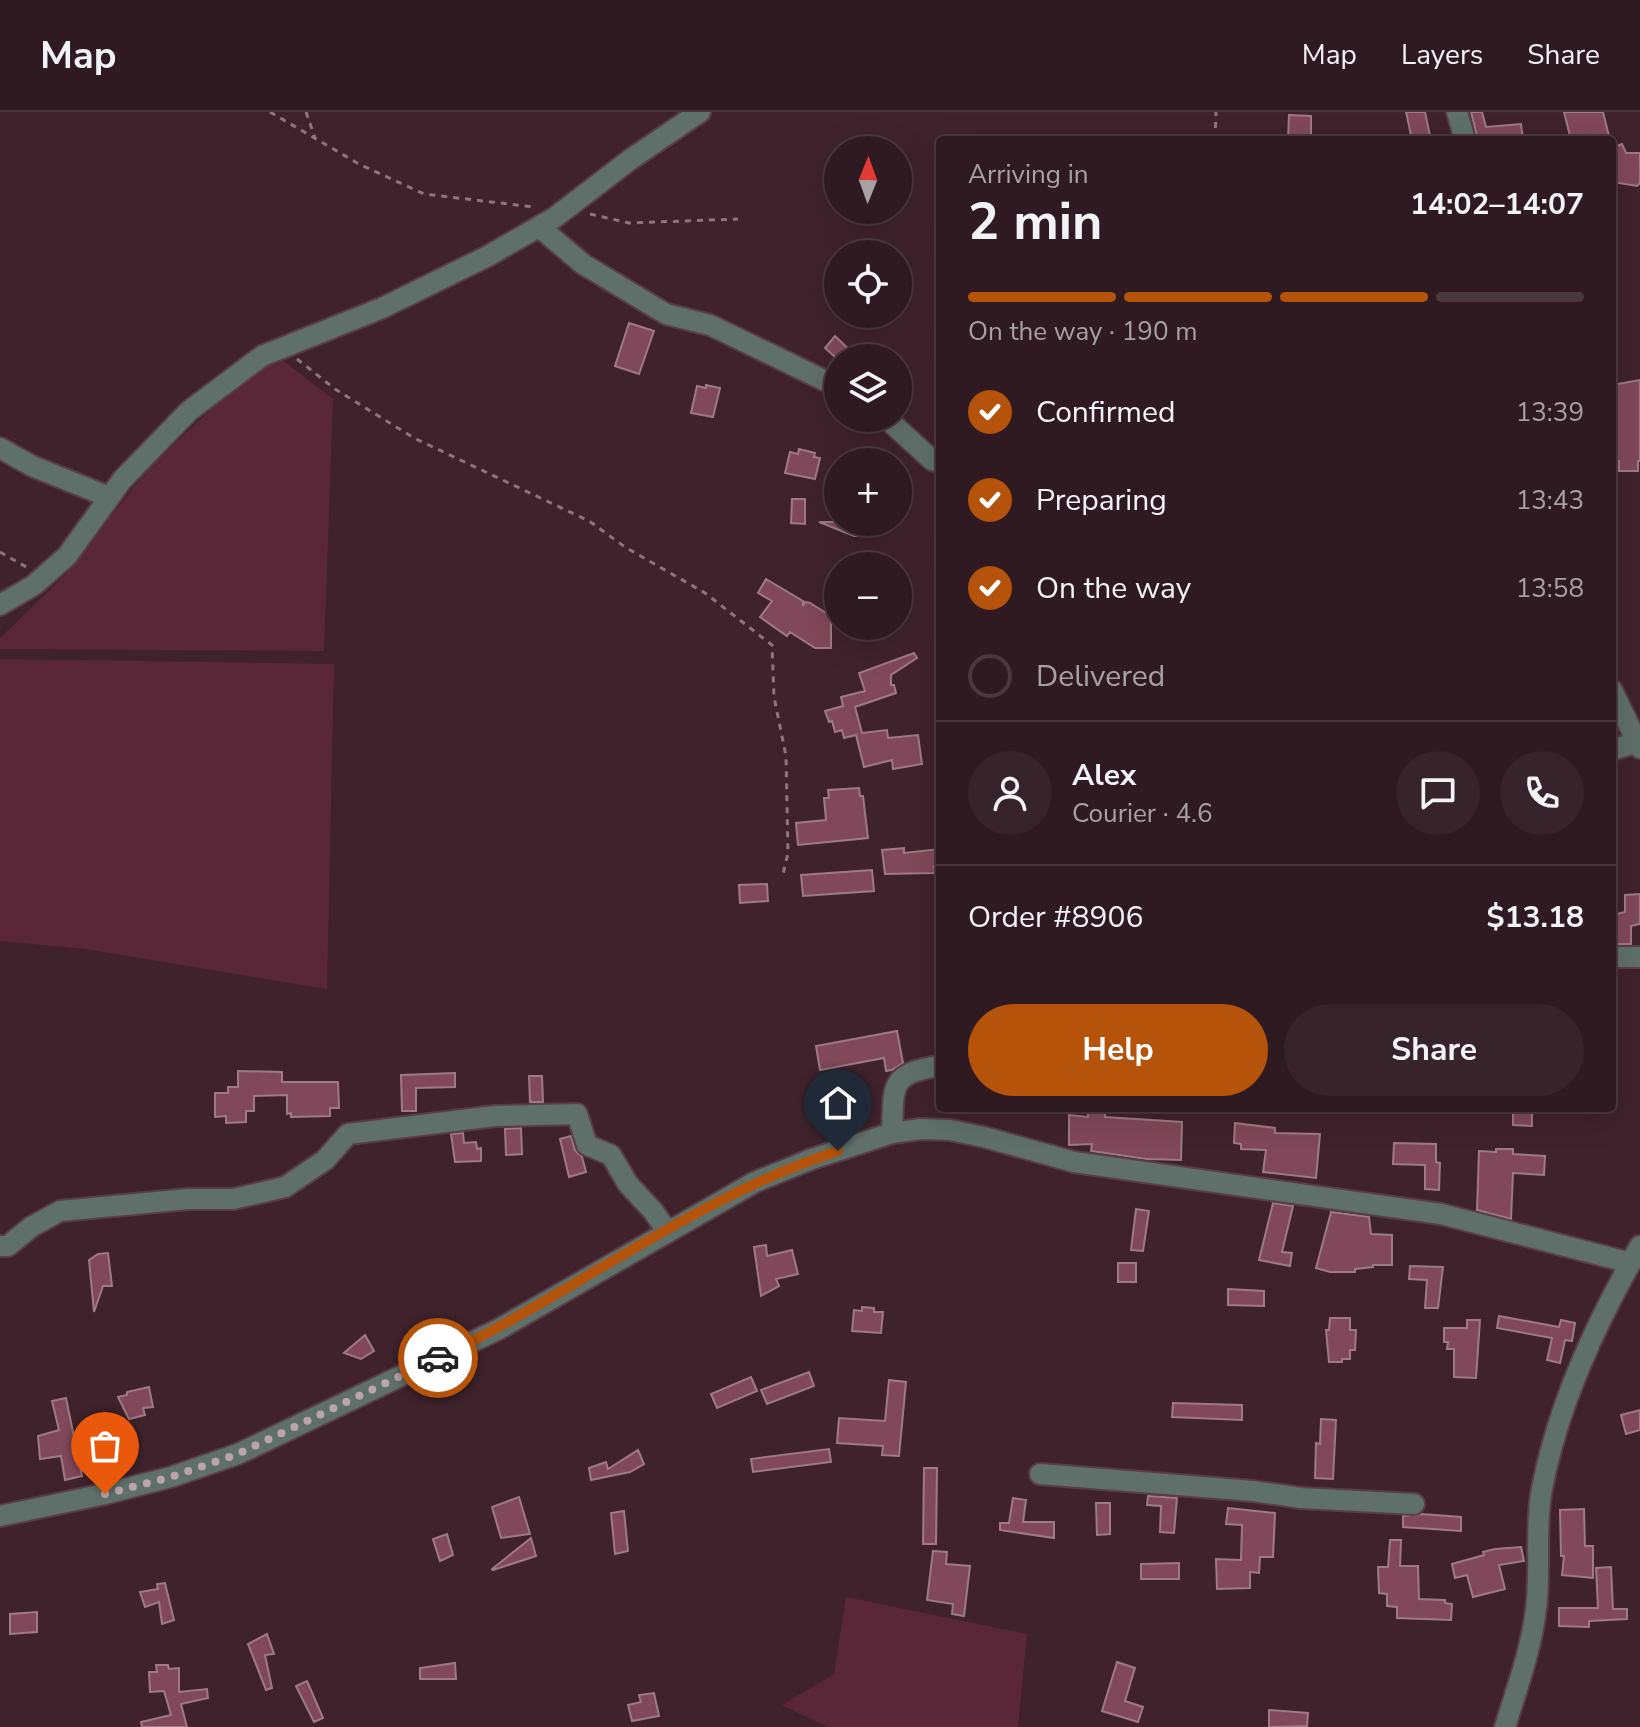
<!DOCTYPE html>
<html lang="en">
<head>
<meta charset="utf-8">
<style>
  :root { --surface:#2f1a21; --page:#37232a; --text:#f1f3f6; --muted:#a7a1a5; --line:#4a383f; --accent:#b45309 }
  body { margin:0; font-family:"Nunito Sans",sans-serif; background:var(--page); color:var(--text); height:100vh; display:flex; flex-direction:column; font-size:30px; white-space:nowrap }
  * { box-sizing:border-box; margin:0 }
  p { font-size:26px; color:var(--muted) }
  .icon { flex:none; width:44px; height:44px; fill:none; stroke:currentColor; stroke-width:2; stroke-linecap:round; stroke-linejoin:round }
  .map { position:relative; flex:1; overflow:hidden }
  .drawer { position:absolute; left:936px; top:24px; width:680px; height:976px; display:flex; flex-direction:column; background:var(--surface); border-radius:8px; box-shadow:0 8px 32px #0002,0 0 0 2px var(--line) }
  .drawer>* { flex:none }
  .needle { width:52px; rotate:1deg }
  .controls { position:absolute; left:824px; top:24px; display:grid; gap:16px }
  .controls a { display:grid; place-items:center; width:88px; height:88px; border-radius:50%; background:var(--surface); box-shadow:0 8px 32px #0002,0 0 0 2px var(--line); font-size:40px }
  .pin { position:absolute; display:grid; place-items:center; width:68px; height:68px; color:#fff; margin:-82px -34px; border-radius:50% 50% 50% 0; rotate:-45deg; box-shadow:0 0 8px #0007 }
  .pin .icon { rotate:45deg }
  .courier { position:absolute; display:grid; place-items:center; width:80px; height:80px; margin:-40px; border:6px solid #b45309; border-radius:50%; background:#fff; color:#222; box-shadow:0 2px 10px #0007 }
  .head em { font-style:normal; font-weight:700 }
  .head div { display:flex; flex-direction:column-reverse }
  .head { display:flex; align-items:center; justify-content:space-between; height:136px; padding:0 32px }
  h1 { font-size:52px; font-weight:700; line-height:60px }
  .bar { display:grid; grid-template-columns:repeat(4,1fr); gap:12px 8px; align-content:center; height:96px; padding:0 32px }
  .bar i { height:10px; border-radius:6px; background:var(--line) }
  .bar .active { background:var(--accent) }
  .bar p { grid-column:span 4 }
  .line { display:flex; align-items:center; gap:20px; padding:0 32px; border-top:2px solid var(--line) }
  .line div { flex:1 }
  .round { display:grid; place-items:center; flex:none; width:84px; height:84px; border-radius:42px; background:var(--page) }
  ol { padding:0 32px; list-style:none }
  li { display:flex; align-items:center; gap:24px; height:88px }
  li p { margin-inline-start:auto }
  li .icon { padding:8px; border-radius:50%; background:var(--accent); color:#fff; stroke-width:4 }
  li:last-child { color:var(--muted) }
  li i { width:44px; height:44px; border:4px solid var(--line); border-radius:50% }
  .primary-button { display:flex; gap:16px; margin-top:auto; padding:16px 32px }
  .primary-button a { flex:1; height:92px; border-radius:48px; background:var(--accent); color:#fff; font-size:32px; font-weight:700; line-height:92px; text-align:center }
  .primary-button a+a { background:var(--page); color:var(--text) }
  header { display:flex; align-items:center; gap:48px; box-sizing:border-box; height:112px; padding:0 40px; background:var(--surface); border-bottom:2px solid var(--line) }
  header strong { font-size:38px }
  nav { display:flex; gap:44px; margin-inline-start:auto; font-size:28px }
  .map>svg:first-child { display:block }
  .green { fill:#5a2739 }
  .building { fill:#80485a; stroke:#9e7a84; stroke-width:2 }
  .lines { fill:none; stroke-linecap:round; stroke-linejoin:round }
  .minor-casing { stroke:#5a3e47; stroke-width:24 }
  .path { stroke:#8e757d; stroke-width:3; stroke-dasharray:6 6; stroke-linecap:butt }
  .minor { stroke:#5f6f6a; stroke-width:20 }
  .done { stroke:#bca4ab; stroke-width:8; stroke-dasharray:0 14.4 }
  .route { stroke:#b45309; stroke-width:10 }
</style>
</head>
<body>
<header>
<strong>Map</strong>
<nav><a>Map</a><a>Layers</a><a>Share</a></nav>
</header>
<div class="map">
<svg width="1640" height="1615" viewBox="0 0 1640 1615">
  <rect width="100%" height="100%" fill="#3f222c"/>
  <path class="green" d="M272,240L333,287L324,539L0,537V526L66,462L148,357Z
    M0,547L334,552L327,877L86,837L0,829Z
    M846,1485L1027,1522L1018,1615H828L782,1593L834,1562Z"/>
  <path class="building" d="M1406,0H1425L1431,28H1412Z
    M1471,0H1482L1486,15L1521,12L1523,28H1478Z
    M1564,0H1603L1610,28H1571Z
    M1289,3L1311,4V28H1288Z
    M1622,32L1626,41H1640V71L1637,74L1612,70V36Z
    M629,211L654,219L639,262L615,254Z
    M835,224L858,246H836L825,236Z
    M1640,268V349H1638V359H1619V349H1616V324L1612,325V273Z
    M706,273L720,276L713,305L691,301L697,274L706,276Z
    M799,337L815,341L814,345L820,346L815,367L785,361L790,340L798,342Z
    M792,387H805V412L791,411Z
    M819,410H862L861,424H854Z
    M766,467L803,489V494L805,490L810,491L831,504V536H815L790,520L787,524L760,505L772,489L758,481Z
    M914,541L917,546L891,563V573H894L896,581L855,595L862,621L887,618L888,626L918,623L922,652L893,657L892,648L864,655L856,623L844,626L842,618L835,620L832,609L829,610L825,599L843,594L841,585L865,579L859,561Z
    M859,676L860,684H863L868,726L798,733L796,711L826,708L824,686H829L828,678Z
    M904,736V741L940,737V753L934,754L935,761L885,762L882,738Z
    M872,758L874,779L803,784L801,763Z
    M767,772L768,789L740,791L739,773Z
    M1640,782V812L1631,814V832H1612V803L1625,800V783Z
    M897,919L903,951L892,958L886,959L884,946L820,958L816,934Z
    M238,959L282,960V970H338L339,996H330V1004L291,1005V1001L287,1002V983L254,984V999H246V1010L226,1011V1004L215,1005V981H228V975H238Z
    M455,961V975L416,976V999H402L401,963Z
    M529,964H542L543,990H530Z
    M1088,996H1106L1105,1005L1182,1010L1181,1048L1147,1047L1091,1039L1092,1032L1069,1033V1003L1088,1005Z
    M1513,996H1532V1014L1513,1013Z
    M1235,1011L1275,1016V1021L1320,1022L1316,1066L1263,1060L1266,1038L1241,1037V1032L1234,1031Z
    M521,1016L522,1042L506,1043L505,1017Z
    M463,1021L464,1031L476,1030L477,1037L481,1036V1049L455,1050L451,1022Z
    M571,1024L575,1038L582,1045L586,1060L569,1065L560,1027Z
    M1394,1031L1436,1032V1050L1440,1051L1439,1078L1425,1077V1053L1393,1052Z
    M1496,1037H1513V1042L1545,1044L1544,1063L1513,1061L1511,1107L1477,1098L1479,1039L1496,1040Z
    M1273,1091L1293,1094L1282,1140L1292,1141L1290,1154L1259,1148Z
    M1136,1097L1149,1099L1143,1139L1131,1138Z
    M1331,1100L1369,1105L1371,1122L1392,1123V1153H1373V1155L1355,1157V1160H1330L1316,1156Z
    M766,1133L767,1144L792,1138L798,1162L776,1167L779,1174L761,1184L754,1135Z
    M108,1141L112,1174H103L94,1200L89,1148L98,1142Z
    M1118,1151H1136V1170H1118Z
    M1410,1154L1443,1155L1438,1196H1425L1427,1168L1409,1167Z
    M1228,1177L1264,1179V1194L1228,1193Z
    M862,1195L874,1196V1200H883L881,1221L852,1219L854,1198L862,1199Z
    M1499,1204L1559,1215L1561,1208L1575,1211L1572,1229L1565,1228L1560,1251L1547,1248L1552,1226L1497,1216Z
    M1330,1206H1350V1218H1356L1355,1238H1350V1247H1342V1250H1329L1326,1218H1329Z
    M1467,1208H1480L1476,1266L1454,1265V1237H1447L1448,1230H1444V1216H1467Z
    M365,1223L374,1239L361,1247L344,1241Z
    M809,1260L814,1274L767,1292L761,1278Z
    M751,1265L757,1279L717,1296L711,1282Z
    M889,1268L906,1270L899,1344L882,1343L883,1334L837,1331L839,1306L885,1309Z
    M149,1275L153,1295L143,1296L145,1303L129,1307L118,1285L127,1283V1280Z
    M66,1286L82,1364L65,1368L61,1344L40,1347L38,1324L59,1318L52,1289Z
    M1173,1291L1242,1293V1308L1172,1305Z
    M1640,1298V1318L1626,1322L1621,1303Z
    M1321,1307L1336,1308L1333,1367L1315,1366L1316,1331L1320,1332Z
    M829,1337L831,1350L753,1360L751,1347Z
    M638,1338L644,1352L630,1360L591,1368L589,1356L606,1350L608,1357Z
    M924,1356H937L936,1432H923Z
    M1148,1384L1177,1386L1174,1421L1160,1420L1161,1394L1147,1393Z
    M519,1385L530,1422L501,1426L492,1395Z
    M1013,1386L1026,1388L1023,1410H1054V1426L1000,1418V1411H1009Z
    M1096,1391H1110V1422L1097,1423Z
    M1228,1396L1275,1401L1273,1445H1260L1259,1461L1250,1460V1476L1217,1477L1216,1447L1241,1448L1242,1413L1226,1412Z
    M1584,1397L1585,1434H1593V1466L1562,1463L1564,1444H1561L1560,1398Z
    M624,1399L628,1439L615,1442L611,1401Z
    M1421,1402L1461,1405V1419L1403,1415V1404Z
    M447,1422L453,1443L440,1449L433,1427Z
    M531,1426L536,1444L493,1458L492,1457Z
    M1390,1428H1401L1400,1454H1418L1419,1487L1445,1488V1491L1452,1492L1451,1508L1397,1506V1495L1387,1494V1482L1379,1481L1378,1455H1388Z
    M1521,1435L1524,1449L1499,1453L1505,1477L1473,1485L1467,1463L1455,1466L1452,1452L1484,1443L1483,1440L1495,1437Z
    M933,1439L947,1440L946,1452L970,1454L964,1504L952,1502L953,1492L927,1488Z
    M1179,1451V1467H1141V1452Z
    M1611,1455L1613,1497H1627V1507L1589,1509V1515L1559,1514V1496H1598L1596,1456Z
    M165,1471L174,1508L162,1512L159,1490L145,1495L140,1480L158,1477L157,1472Z
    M37,1500V1520L10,1522V1502Z
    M267,1522L274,1542L265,1543L272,1576L266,1578L248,1532Z
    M1117,1550L1135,1556L1125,1589L1143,1595L1138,1610L1102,1599Z
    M455,1551L456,1567H420V1556Z
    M156,1553H168L169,1557L179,1556V1580L207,1577L208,1586L181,1592L187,1615H142L141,1610L171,1603L164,1579L150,1580L149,1560H157Z
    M307,1569L323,1606L314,1610L296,1574Z
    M654,1581L659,1604L632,1609L628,1593L641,1590L639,1583Z
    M1269,1598L1308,1601L1307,1614L1269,1615Z"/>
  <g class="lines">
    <g class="minor-casing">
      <path id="minor" d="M1457,0L1465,28
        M544,119L583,152L666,202L710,213L838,275
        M886,306L932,348L940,350
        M0,336L32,354L109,385
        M0,493L34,473L67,444L122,368L189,299L262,244L382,196L488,144L554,106L631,47L700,0
        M1612,578L1640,636
        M1612,638L1638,630
        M1612,845H1640
        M892,1021C894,975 888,961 940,954
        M0,1134H8L31,1115L60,1099L188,1087H233L285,1075L325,1048L348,1022L495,1004L577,1002L587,1033L611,1043L628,1072L653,1099L667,1119
        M1040,1362L1253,1379L1301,1386L1414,1392
        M0,1404L105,1382L171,1365L238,1342L499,1217L755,1070L812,1047L892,1021L921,1017L950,1018L984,1025L1074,1050L1441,1102L1631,1151
        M1505,1615C1517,1576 1531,1538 1536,1497C1541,1459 1535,1420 1541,1382C1557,1294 1596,1211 1640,1134"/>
    </g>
    <path class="path" d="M270,0L359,52L424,82L534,95
      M306,0L315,26
      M1215,28L1216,0
      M590,102L629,111L738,107
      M297,247L335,277L414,326L589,409L625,435L705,481L772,533L774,585L786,644L788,741L783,762
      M0,440L28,456"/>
    <use href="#minor" class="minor"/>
  </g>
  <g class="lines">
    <path class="done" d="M105,1382L171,1365L238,1342L438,1246"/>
    <path class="route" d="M438,1246C573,1182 695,1085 838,1039"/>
  </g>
</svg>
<div class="controls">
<a><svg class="needle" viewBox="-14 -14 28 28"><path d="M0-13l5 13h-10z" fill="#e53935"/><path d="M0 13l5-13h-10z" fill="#a7a1a5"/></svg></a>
<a><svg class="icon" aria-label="locate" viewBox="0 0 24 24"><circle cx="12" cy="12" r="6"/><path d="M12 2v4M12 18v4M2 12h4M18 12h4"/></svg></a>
<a><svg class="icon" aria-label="layers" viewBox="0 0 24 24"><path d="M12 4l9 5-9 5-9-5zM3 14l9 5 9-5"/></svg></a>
<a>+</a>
<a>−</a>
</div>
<div class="pin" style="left:105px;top:1382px;background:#ea580c"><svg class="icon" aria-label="bag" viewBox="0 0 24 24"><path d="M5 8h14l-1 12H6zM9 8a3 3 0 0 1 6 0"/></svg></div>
<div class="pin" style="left:838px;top:1039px;background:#1f2937"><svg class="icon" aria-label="home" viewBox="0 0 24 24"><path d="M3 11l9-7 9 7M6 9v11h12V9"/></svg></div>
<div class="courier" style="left:438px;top:1246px"><svg class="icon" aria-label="car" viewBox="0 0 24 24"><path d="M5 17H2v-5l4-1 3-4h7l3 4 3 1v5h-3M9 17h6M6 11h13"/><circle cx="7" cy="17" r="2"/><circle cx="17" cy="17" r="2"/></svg></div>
<section class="drawer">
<div class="head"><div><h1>2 min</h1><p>Arriving in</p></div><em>14:02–14:07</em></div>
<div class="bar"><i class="active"></i><i class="active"></i><i class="active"></i><i></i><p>On the way · 190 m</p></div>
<ol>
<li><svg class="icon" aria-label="check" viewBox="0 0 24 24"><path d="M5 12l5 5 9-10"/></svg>Confirmed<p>13:39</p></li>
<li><svg class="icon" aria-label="check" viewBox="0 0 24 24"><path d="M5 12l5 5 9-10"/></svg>Preparing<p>13:43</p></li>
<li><svg class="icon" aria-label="check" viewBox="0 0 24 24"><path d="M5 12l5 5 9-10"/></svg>On the way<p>13:58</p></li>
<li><i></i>Delivered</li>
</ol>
<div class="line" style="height:144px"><a class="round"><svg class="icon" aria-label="person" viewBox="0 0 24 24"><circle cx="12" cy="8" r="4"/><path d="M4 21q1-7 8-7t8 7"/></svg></a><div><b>Alex</b><p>Courier · 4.6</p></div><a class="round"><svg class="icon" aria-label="chat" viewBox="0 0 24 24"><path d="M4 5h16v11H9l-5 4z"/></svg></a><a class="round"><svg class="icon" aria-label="phone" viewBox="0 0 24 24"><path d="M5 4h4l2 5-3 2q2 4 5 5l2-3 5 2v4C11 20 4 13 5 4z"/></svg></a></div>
<div class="line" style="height:104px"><div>Order #8906</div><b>$13.18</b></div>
<div class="primary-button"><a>Help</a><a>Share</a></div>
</section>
</div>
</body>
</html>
